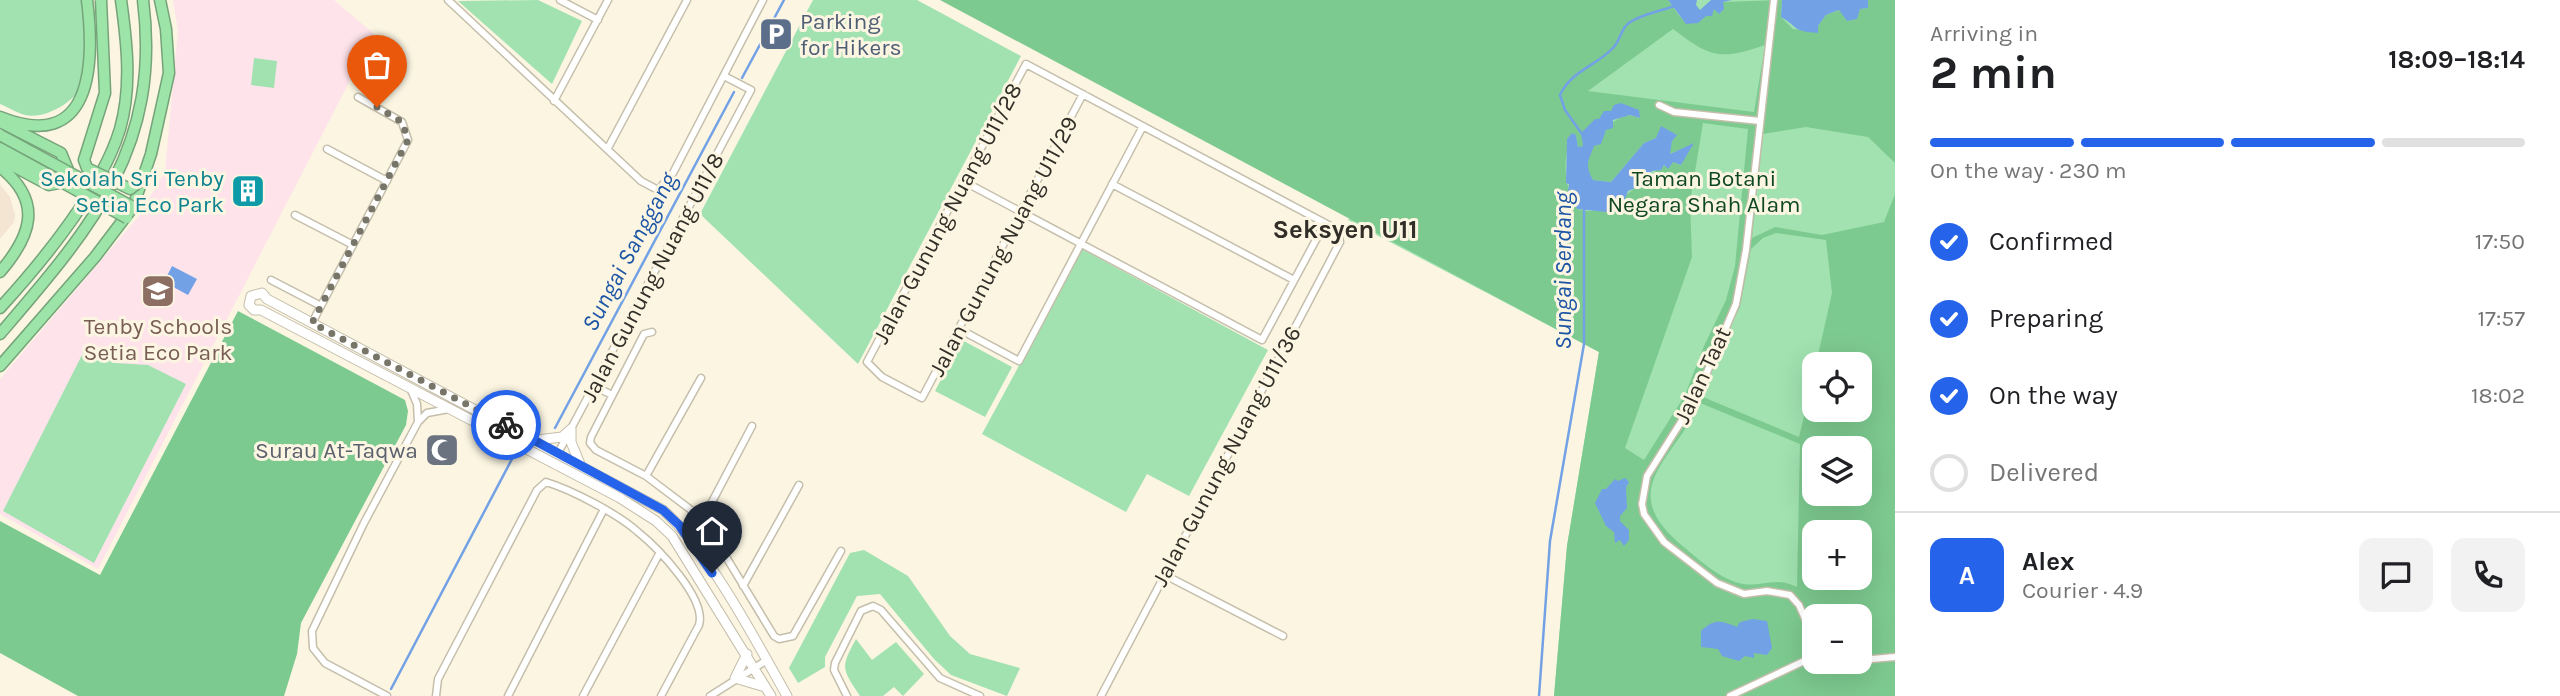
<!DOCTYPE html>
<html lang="en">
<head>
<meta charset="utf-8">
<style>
  :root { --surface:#fff; --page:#f2f2f2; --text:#202124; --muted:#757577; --line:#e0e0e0; --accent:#2563eb }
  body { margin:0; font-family:Karla,sans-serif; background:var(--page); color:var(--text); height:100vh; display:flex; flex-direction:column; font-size:26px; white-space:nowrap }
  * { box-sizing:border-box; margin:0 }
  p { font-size:23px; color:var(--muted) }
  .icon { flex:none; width:38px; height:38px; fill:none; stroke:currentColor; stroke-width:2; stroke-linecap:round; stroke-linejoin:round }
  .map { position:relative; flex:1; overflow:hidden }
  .side { display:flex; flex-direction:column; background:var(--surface); width:665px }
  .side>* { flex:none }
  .controls { position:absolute; left:1802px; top:352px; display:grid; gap:14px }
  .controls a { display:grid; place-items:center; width:70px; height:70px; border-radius:14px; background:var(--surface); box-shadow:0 7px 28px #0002; font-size:35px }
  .pin { position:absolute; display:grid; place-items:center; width:60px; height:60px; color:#fff; margin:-72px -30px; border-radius:50% 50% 50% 0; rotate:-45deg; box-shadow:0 0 7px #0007 }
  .pin .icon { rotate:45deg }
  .courier { position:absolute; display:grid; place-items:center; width:70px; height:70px; margin:-35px; border:5px solid #2563eb; border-radius:50%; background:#fff; color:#222; box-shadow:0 2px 9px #0007 }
  .overview em { font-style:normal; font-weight:700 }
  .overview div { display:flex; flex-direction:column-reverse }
  .overview { display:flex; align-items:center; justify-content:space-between; height:119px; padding:0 35px }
  h1 { font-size:46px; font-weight:700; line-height:52px }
  .bar { display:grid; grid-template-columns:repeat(4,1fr); gap:10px 7px; align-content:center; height:84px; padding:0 35px }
  .bar i { height:9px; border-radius:5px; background:var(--line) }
  .bar .current { background:var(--accent) }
  .bar p { grid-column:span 4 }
  .line { display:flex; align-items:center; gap:18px; padding:0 35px; border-top:2px solid var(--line) }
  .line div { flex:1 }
  .round { display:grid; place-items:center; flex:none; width:74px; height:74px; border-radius:14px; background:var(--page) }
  ol { padding:0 35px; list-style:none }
  li { display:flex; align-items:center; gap:21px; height:77px }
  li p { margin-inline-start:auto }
  li .icon { padding:7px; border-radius:50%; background:var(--accent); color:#fff; stroke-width:4 }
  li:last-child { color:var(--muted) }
  li i { width:38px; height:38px; border:4px solid var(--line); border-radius:50% }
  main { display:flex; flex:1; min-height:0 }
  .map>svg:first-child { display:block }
  .commercial { fill:#f3e5d2 }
  .education { fill:#fee4ea }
  .green { fill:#a1e2b0; fill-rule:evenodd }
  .forest { fill:#7dca90; fill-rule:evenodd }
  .water { fill:#73a1e5 }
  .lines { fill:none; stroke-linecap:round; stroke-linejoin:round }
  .stream { stroke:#73a1e5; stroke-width:2.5 }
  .street-casing { stroke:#c4beab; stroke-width:9 }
  .secondary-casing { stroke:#c4beab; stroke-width:11 }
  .highway-casing { stroke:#76a47a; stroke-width:13 }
  .street { stroke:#fff; stroke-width:6 }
  .secondary { stroke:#fff; stroke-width:9 }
  .highway { stroke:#9ce4a8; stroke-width:10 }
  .highway-bridge-casing { stroke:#76a47a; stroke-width:13; stroke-linecap:butt }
  .highway-bridge { stroke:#9ce4a8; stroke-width:10 }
  .done { stroke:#777468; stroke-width:7; stroke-dasharray:0 12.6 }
  .route { stroke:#2563eb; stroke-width:9 }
  .labels { text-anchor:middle; stroke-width:6; stroke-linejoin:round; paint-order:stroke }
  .service-label { font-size:23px; fill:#4e5e75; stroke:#fbf5e2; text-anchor:start }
  .culture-label { font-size:23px; fill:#0d838f; stroke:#fbf5e2; text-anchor:end }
  .park-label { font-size:23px; fill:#0e4723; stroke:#fbf5e2 }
  .street-label { font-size:23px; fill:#302e26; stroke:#fbf5e2 }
  .education-label { font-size:23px; fill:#785e54; stroke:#fbf5e2 }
  .worship-label { font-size:23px; fill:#5b616d; stroke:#fbf5e2; text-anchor:end }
  .water-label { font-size:24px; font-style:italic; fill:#1d55a5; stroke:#fbf5e2 }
  .quarter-label { font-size:26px; font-weight:bold; fill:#302e26; stroke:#fbf5e2 }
</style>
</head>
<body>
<main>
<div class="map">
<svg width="1895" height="696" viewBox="0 0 1895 696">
  <rect width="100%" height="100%" fill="#fbf5e2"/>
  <path class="commercial" d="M0,184L10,197L15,215L14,222L0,239Z"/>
  <path class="education" d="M173,0H334L374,34L98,569L0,514V379L139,216L165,171L178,31Z"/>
  <path class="green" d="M0,0H83C85,18 90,66 84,82C77,101 45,120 25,115C17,113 8,107 0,104Z
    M538,0L582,21L552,84L458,1Z
    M813,0H917L1021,56L858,364L700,214Z
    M1465,0H1895V696L1860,662V616H1815V662L1554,696L1567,546L1599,352L1348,220ZM1815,364H1860V410H1815ZM1815,448H1860V494H1815ZM1815,532H1860V578H1815Z
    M254,58L277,61L274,88L251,85Z
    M1082,249L1268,350L1189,496L1147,474L1126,512L982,434Z
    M962,340L1012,367L985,417L935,391Z
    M85,349L115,363L148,365L186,384L94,563L3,511Z
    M864,550L908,576L950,636L970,654L1020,668L1007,696L951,675L934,659L880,594L857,596L825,657V667L798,683L789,668L850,553Z
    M856,639L872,660L896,642L924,674L903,696L894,687L883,696H860C842,669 840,668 856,639Z"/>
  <path class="forest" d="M940,0H1668L1680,17L1691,21L1714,9L1718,11L1723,2L1782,0L1781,17L1793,29L1818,32V26L1826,15L1840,10L1847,21L1856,19L1860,9L1868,8V0H1895V163L1868,137L1806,127L1763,134L1752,238L1775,227L1822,235L1884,222L1895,194V696H1554L1567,546L1599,352ZM1673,29C1710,57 1719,61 1765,45L1754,112L1588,91ZM1639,110V118C1619,106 1592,141 1587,158C1585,167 1589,173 1593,180L1611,182L1644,143L1656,138L1672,141L1669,154L1692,145L1681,165L1673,162C1639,173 1616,222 1577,209C1565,189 1559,153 1576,135L1578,147L1583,146L1582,133C1603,116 1610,111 1639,110ZM1703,123L1748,129L1735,266L1726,300L1704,346L1685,395L1644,460L1625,448L1692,257L1690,202ZM1776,233L1826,240L1832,293L1816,364H1860V410H1815V371L1799,437L1703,397L1716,355L1740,307L1751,249L1763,238ZM1700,403L1800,444L1797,587C1773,575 1760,589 1739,583C1721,579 1699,560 1685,548C1613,490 1672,463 1700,403ZM1815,448H1860V494H1815ZM1815,532H1860V578H1815ZM1815,616H1860V662H1815Z
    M238,311L405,400L408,411L406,425L301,623L297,654L284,696H78L0,653V521L100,575Z"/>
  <path class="water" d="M1668,0H1697L1696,5L1700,10L1711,0H1732L1723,2L1724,9L1719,14L1714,9L1712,16H1706L1698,23L1686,24Z
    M1782,0H1868V8L1860,9L1857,19L1847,21L1839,10L1826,15L1818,26V33C1791,31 1800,28 1781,17Z
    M1621,103L1639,110L1640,118L1630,115L1613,120V128L1606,130L1601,144L1594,146C1589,160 1584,164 1593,180L1611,182L1644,143L1656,138L1661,126L1677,135L1672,141L1670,154L1694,143L1681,165L1673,162L1668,169L1664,165L1661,170L1652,171L1640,186L1628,191L1625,199L1606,212L1577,209L1568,191L1569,184L1566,183L1567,139L1572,133L1576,135L1578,147L1583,146L1581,133L1595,119H1599L1604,111H1611L1614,105Z
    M172,266L197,279L188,295L164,282Z
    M1625,478L1629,482L1626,488L1627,508L1620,516V521L1629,530V540L1624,546L1620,540L1615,543L1614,532L1606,526L1595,503L1602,489H1606L1615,479L1618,481Z
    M1753,619L1767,621L1772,648L1767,655L1754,653V658L1745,656L1739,661L1722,656L1718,649L1701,647V631C1715,618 1721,621 1737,627L1740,622Z"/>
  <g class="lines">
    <path class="stream" d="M742,78L784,0
      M1582,134L1565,110L1560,95C1571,71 1596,66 1613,48C1621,40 1621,26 1632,21C1643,14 1661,11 1674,6L1676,0
      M555,428L734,92
      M391,689L513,457
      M1539,696L1550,541L1584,344V209"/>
    <g class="street-casing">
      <path id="street" d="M448,0L641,181L658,190L673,173L763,0
        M560,0L598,20
        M1774,0L1746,250L1736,304L1696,398L1647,476L1642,504L1644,514L1664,542L1717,583L1744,594L1767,591L1790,595L1799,605L1815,641
        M1083,94L922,398L882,377L867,362L1026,64L1338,230L1340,242L1101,696
        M554,101L608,0
        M1659,105L1674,112L1760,121
        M608,148L687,0
        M327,149L387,181
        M963,181L1262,340L1325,223
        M1112,184L1294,280
        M295,215L353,245
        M271,280L321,306
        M312,323L408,140L402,122L358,97
        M959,329L1019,361L1143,126
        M652,332L644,334L591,437L590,443L596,450L646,476L703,519L774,636L779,639L793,636L841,551
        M594,386L612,395
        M411,390L417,404L418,422
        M557,455L751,90L724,76
        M646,476L701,378
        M703,519L752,426
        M1163,574L1283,636
        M743,586L799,485
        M1860,660L1895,657
        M387,696L325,663L313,648L312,631L364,523L418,422L427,413L449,409
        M436,696L438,679L537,490L546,482C572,490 618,514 638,532C658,548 707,599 699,625L661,696
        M508,696L603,511
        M583,696L659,554
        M710,696L767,660
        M847,696L834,670L835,663L861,611L873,606L881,610L940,678L980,696
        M1730,696L1815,656"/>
    </g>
    <g class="secondary-casing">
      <path id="secondary" d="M571,429V442L580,464
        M537,440L562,437L571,429
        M747,654L735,678L765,687
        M771,696L672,536L656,521L620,498L261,310H254L249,305L251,296L262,293L267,299L663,510C709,551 756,641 787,696"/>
    </g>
    <g class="highway-casing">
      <path id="highway" d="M0,117C92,154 95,65 87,0
        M0,148L49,175
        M0,159L49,185L59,183L68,170L61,153L2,123
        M0,167C43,201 32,235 0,272
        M0,308C42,262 102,189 120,129C132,87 127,43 121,0
        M0,334C90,229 162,148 143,0
        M0,366L95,257L133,207L151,154L169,73L166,29L160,0"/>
    </g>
    <use href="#street" class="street"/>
    <use href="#secondary" class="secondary"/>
    <use href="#highway" class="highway"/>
    <g class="highway-bridge-casing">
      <path id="highway-bridge" d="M101,0L105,93L84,160L87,168L130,189L143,179
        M0,135L133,207
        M49,175L127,218"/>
    </g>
    <use href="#highway-bridge" class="highway-bridge"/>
  </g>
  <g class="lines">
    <path class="done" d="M377,107L402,122L408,140L312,323L506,425"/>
    <path class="route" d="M506,425L663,510L679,525L712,573"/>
  </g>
  <defs>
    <g id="parking-square" transform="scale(1.75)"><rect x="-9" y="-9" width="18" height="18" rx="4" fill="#5c6f8a" stroke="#fbf5e2"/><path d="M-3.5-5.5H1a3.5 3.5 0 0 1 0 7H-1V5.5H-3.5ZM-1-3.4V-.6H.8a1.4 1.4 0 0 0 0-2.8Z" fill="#fff"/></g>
    <g id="building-square" transform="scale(1.75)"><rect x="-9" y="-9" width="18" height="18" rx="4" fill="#0f9aa8" stroke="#fbf5e2"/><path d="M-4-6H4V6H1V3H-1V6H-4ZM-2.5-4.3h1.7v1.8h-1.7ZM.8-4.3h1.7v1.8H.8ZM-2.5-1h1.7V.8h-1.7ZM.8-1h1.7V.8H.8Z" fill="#fff"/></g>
    <g id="school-square" transform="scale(1.75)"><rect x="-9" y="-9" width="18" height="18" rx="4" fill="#8d6e63" stroke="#fbf5e2"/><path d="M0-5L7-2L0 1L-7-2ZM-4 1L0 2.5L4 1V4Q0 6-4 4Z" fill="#fff"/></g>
    <g id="mosque-square" transform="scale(1.75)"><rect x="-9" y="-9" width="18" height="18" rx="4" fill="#6b7280" stroke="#fbf5e2"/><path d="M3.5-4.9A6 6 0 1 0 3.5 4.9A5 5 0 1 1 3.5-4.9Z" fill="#fff"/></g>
  </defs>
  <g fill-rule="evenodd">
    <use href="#parking-square" x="776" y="34"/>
    <use href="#building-square" x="248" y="191"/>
    <use href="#school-square" x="158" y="291"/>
    <use href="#mosque-square" x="442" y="450"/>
  </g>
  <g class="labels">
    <g class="service-label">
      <text x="800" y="29">Parking<tspan x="800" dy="26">for Hikers</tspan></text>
    </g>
    <g class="culture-label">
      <text x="224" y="186">Sekolah Sri Tenby<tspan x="224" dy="26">Setia Eco Park</tspan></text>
    </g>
    <g class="park-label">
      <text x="1704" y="186">Taman Botani<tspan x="1704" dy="26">Negara Shah Alam</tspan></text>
    </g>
    <g class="street-label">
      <text transform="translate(947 213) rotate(-62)" y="8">Jalan Gunung Nuang U11/28</text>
      <text transform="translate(1003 246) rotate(-62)" y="8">Jalan Gunung Nuang U11/29</text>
      <text transform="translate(652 277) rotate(-62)" y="8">Jalan Gunung Nuang U11/8</text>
      <text transform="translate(1702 375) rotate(-65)" y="8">Jalan Taat</text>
      <text transform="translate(1226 456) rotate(-62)" y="8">Jalan Gunung Nuang U11/36</text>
    </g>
    <g class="education-label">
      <text x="158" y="334">Tenby Schools<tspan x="158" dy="26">Setia Eco Park</tspan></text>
    </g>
    <g class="worship-label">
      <text x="418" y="458">Surau At-Taqwa</text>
    </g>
    <g class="water-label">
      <text transform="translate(629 252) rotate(-62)" y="8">Sungai Sanggang</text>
      <text transform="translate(1563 271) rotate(-90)" y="8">Sungai Serdang</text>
    </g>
    <g class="quarter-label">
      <text x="1345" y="238">Seksyen U11</text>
    </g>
  </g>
</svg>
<div class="controls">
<a><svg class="icon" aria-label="locate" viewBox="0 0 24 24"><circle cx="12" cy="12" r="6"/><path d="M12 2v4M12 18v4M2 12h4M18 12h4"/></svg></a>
<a><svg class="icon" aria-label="layers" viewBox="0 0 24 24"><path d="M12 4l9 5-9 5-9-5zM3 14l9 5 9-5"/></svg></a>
<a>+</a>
<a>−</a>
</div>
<div class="pin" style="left:377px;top:107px;background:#ea580c"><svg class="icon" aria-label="bag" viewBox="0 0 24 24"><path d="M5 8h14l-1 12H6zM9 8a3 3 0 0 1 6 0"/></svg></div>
<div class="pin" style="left:712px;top:573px;background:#1f2937"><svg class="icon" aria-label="home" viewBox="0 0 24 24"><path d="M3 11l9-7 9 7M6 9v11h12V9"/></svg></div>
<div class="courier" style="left:506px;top:425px"><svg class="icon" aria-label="bike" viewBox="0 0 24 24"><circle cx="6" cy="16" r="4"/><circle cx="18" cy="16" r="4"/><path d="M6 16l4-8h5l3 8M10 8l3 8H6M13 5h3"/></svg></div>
</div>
<section class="side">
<div class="overview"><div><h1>2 min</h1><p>Arriving in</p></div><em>18:09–18:14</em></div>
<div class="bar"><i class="current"></i><i class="current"></i><i class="current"></i><i></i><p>On the way · 230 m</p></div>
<ol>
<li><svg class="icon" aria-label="check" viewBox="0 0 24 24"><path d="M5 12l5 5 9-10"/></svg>Confirmed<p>17:50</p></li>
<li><svg class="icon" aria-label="check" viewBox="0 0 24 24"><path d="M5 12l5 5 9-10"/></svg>Preparing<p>17:57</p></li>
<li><svg class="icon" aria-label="check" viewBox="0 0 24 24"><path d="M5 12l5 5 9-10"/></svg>On the way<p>18:02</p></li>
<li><i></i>Delivered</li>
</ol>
<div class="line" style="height:126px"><b class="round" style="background:var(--accent);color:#fff">A</b><div><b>Alex</b><p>Courier · 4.9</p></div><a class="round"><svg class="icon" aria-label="chat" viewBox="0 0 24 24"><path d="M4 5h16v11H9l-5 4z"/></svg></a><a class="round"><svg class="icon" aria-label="phone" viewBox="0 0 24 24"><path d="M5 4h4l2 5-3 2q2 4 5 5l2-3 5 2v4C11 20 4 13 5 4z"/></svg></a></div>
</section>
</main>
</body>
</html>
